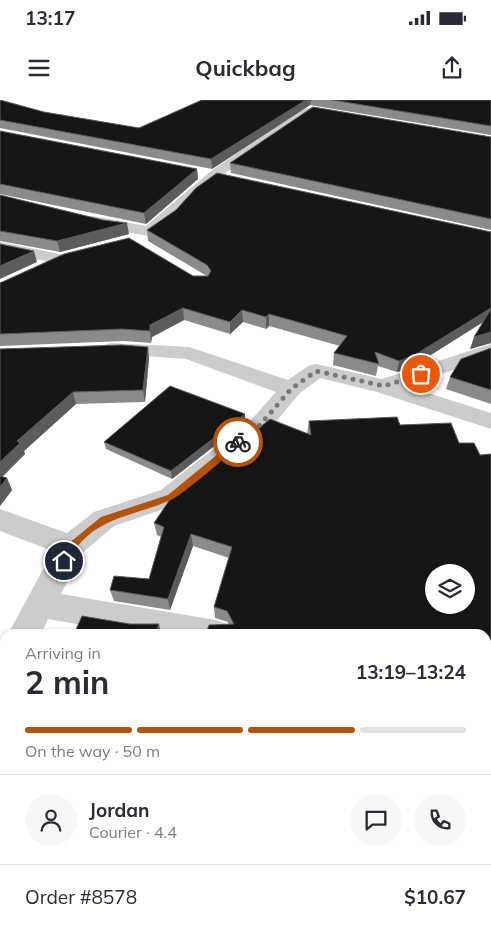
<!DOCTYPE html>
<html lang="en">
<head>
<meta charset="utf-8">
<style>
  :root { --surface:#fff; --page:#f7f7f7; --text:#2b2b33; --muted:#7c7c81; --line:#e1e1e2; --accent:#b45309 }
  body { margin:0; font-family:Mulish,sans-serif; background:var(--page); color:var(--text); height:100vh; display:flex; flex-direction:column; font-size:19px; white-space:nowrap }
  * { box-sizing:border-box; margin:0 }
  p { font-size:16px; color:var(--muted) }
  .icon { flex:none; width:28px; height:28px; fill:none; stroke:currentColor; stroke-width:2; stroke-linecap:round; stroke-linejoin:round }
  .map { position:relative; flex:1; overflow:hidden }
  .panel { position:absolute; left:0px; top:529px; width:491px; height:311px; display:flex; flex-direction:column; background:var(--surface); border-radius:15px 15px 0 0; box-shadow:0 1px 4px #0004 }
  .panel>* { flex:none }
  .buttons { position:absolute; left:425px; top:464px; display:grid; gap:10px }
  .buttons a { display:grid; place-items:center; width:50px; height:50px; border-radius:50%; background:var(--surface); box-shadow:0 1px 4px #0004; font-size:25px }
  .pin { position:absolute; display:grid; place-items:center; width:42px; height:42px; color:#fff; margin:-21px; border:2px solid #fff; border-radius:50%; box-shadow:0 1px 5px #0007 }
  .courier { position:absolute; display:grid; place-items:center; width:50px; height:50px; margin:-25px; border:4px solid #b45309; border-radius:50%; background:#fff; color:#222; box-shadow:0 1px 6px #0007 }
  .head em { font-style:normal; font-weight:700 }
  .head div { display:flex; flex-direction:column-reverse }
  .head { display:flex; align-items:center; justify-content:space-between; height:85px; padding:0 25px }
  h1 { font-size:32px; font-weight:700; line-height:38px }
  .bar { display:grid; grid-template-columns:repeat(4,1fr); gap:8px 5px; align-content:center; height:60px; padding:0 25px }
  .bar i { height:6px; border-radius:4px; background:var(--line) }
  .bar .current { background:var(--accent) }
  .bar p { grid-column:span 4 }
  .line { display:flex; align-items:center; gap:12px; padding:0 25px; border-top:1px solid var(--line) }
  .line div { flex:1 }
  .round { display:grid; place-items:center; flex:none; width:52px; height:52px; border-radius:26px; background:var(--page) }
  .status { display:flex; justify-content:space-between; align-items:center; height:35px; padding:0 25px; background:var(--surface); direction:ltr }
  .status svg { height:14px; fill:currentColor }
  header { display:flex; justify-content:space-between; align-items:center; height:65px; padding:0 25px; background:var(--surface); font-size:22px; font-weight:700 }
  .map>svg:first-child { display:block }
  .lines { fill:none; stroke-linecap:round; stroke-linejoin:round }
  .street { fill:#ccc; fill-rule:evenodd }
  .wall { fill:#8a8a8a }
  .shaded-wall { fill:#5c5c5c }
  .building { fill:#161616; stroke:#5c5c5c; fill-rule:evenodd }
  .route { fill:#b45309 }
  .done { stroke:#787878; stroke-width:5; stroke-dasharray:0 9 }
</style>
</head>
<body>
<div class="status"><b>13:17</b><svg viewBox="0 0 49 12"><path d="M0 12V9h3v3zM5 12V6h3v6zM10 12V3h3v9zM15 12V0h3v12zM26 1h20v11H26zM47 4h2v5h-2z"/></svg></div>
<header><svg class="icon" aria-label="menu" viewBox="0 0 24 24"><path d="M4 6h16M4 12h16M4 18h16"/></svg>Quickbag<svg class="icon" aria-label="share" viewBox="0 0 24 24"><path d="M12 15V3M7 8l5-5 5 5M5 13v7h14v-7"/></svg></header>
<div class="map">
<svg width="491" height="839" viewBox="0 0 491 839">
  <rect width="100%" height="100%" fill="#fff"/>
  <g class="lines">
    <path class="street" d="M316,7L347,12L353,15L347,18L309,14L220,77L155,134L149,136L92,126L84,121L92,116L146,126L211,71L302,9Z
      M0,142L60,154L66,155L69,159L66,163L60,164L0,152Z
      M111,243L189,247L288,280L308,266L316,264L382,279L491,244V257L406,286L491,313V329L377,292L320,278L299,294L268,331L179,404L114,426L81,454L61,494L216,520L227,524L232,534H134L48,519L41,534H8L53,451L0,431V409L67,433L94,412L161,390L252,319L276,292L186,259L104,253L101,249L104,245Z
      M491,542V572L486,573V543Z
      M5,552V591L0,593V554Z
      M486,662L491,664V714L486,712Z"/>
  </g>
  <path class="wall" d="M0,0L44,12L139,28L202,0H491V35L310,5L212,69L0,28Z
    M0,31L197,69L198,79L146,124L0,94Z
    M491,37V130L231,73L230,63Z
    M0,95L129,134L60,152L0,141Z
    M147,130L491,132V243L470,249L483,222L410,268L397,272L378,266L376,276L333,265L334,253L340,246L269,226L266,229L243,222L230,234L184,220L152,237L151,243L124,241L0,246V182L207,176L148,141Z
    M148,247L149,259L145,302L76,304L24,351L25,354L2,377L7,378L12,390L0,406V249Z
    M491,248V304L446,289L450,277Z
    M309,321L400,325L459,343L480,355L491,354V542L490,540L486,547V534L228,524V522L215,518L214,507L229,458L193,446L170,510L114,501L110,490L149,479L161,437L157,435L154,423L179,393L307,334Z
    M245,322L172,379L106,349L104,342Z
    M5,665V743L0,742V675Z
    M486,686L491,687V758H486Z
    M426,835H486L491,839H427Z"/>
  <path class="shaded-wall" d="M306,0H311L310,5L212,69L211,59Z
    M197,69L198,79L146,124L144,113Z
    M127,123L129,134L60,152L57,141Z
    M34,151L37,162L0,179V166Z
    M183,208L184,220L152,237L151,243L150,231V225Z
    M491,208V211L488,219L410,268L397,272L399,261Z
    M242,210L243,222L230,234V222Z
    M269,214V226L266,229V217Z
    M491,232V243L470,249L474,237Z
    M148,247L149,259L145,302L143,290Z
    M73,292L76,304L24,351L25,354L0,379V362L17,341Z
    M245,314V322L172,379L171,371Z
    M7,378L12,390L0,406V387Z
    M191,434L193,446L170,510L168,499Z
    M159,524L161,534H155Z
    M90,835H97L96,839H89Z"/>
  <path class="building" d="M0,0L44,12L139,28L202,0H306L211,59L0,20Z
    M332,0H491V26Z
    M313,7L491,37V119L230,63Z
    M0,31L197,69L144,113L0,84Z
    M217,73L491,132V208L413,256L399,261L375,252L379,264L334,253L347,236L269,214L266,217L242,210L230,222L183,208L150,225V231L122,229L0,234V183L64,154L129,138L193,176H208L211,171L207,165L147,130L176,110L196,88Z
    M0,95L103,120L127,123L57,141L0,131Z
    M0,144L34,151L0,166Z
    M491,209V232L474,237Z
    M122,245L148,247L143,290L73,292L17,341L20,343L0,362V249Z
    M491,248V290L450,277L461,259Z
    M170,286L245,314L171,371L104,342Z
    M397,317L400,325L451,323L459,343H474L480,355L491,354V539H486V534H206L209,525L234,524L227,511L214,507L232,447L191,434L168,499L110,490L114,476L149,479L164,427L154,423L173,395L179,393L270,319L311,335L309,321ZM434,472H466V505H434Z
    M0,376L7,378L0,387Z
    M82,516L130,524H159L155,534H74Z
    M5,665V738L0,737V675Z
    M486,686L491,687V751H486Z
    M0,780L5,781V835H90L89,839H91H0Z
    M486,823H491V839H435V835H486Z
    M192,835H231L230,839H191Z"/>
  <path class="route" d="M235,340L242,342C234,351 181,396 171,400C129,418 90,417 67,463H61L59,461L68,444L101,417L168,395Z"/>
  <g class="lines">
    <path class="done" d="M238,342L260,325L291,289L316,271L384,286L421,274"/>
  </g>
</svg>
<div class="buttons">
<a><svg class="icon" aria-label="layers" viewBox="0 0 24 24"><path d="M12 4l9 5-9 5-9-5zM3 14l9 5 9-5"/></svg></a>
</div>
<div class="pin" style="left:421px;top:274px;background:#ea580c"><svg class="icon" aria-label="bag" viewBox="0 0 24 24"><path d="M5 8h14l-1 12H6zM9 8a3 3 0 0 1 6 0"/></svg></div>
<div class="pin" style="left:64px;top:461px;background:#1f2937"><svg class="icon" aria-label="home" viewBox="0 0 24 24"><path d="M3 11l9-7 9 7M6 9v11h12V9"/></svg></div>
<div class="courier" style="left:238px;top:342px"><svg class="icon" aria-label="bike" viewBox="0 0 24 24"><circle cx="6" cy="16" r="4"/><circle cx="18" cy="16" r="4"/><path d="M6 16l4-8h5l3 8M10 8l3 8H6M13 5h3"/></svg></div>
<section class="panel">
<div class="head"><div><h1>2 min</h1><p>Arriving in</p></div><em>13:19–13:24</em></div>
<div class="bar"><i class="current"></i><i class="current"></i><i class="current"></i><i></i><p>On the way · 50 m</p></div>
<div class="line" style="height:90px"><a class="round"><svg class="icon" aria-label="person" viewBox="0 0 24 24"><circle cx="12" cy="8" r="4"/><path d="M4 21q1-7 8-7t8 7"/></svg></a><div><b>Jordan</b><p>Courier · 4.4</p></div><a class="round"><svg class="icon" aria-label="chat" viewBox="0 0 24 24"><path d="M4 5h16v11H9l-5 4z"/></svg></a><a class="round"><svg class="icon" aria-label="phone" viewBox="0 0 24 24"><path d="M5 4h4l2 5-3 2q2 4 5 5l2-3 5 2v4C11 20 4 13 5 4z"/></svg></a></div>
<div class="line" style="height:65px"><div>Order #8578</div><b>$10.67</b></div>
</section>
</div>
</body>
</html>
